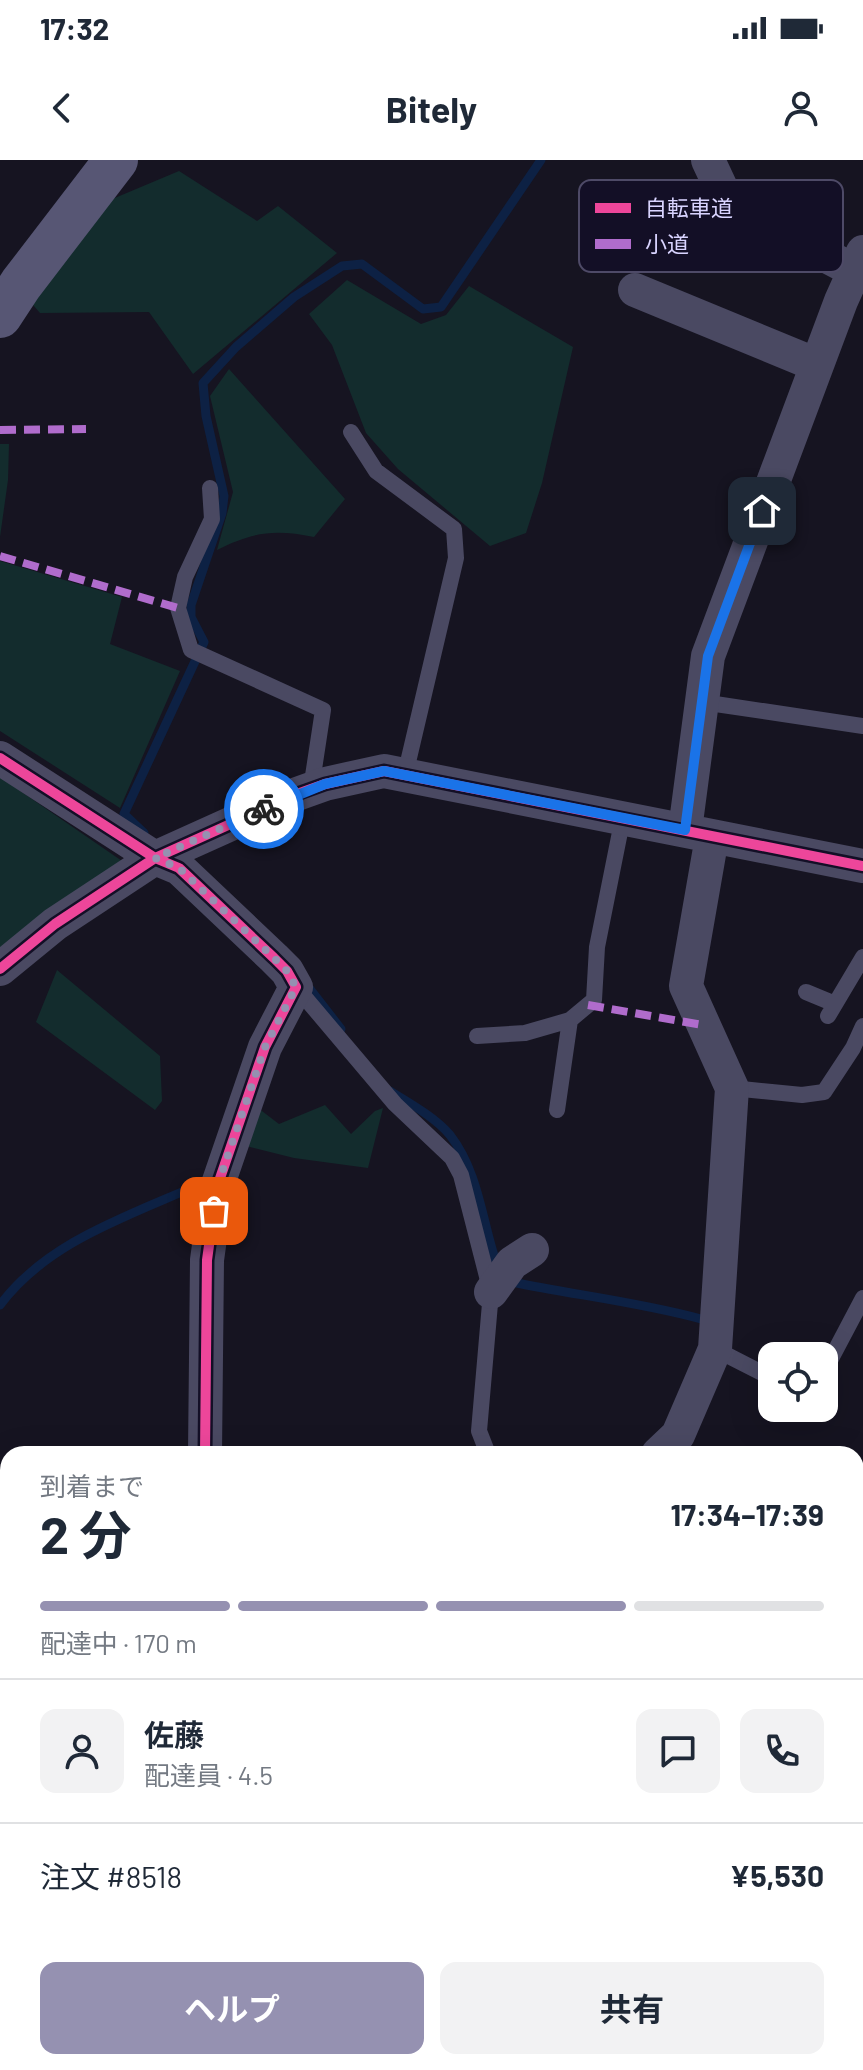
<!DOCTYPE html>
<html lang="ja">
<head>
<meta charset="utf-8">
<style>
  :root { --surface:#fff; --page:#f2f2f3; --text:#1f2937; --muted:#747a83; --line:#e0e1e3; --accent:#9591b1 }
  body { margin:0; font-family:Barlow,"Noto Sans JP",sans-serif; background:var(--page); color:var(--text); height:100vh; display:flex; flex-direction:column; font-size:30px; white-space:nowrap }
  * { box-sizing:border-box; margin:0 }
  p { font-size:26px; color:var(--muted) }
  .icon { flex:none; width:44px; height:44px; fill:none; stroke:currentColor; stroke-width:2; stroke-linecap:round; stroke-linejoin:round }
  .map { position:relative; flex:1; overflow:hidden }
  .drawer { position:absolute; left:0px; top:1286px; width:864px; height:624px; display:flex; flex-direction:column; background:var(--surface); border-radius:24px 24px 0 0; box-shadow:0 8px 32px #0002 }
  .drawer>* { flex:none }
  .buttons { position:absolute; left:758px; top:1182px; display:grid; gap:16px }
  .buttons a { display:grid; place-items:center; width:80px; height:80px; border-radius:16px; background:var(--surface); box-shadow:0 8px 32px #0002; font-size:40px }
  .pin { position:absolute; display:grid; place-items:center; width:68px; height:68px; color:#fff; margin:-34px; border-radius:16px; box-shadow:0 4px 12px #0006 }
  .courier { position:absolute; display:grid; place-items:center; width:80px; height:80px; margin:-40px; border:6px solid #1a73e8; border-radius:50%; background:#fff; color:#222; box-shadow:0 2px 10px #0007 }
  .headline em { font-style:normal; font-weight:700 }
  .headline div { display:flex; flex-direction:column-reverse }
  .headline { display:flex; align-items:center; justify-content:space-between; height:136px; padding:0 40px }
  h1 { font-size:52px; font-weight:700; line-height:60px }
  .bar { display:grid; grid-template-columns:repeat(4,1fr); gap:12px 8px; align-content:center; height:96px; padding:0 40px }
  .bar i { height:10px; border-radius:6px; background:var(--line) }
  .bar .current { background:var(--accent) }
  .bar p { grid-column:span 4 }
  .line { display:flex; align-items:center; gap:20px; padding:0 40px; border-top:2px solid var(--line) }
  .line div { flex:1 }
  .round { display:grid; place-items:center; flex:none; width:84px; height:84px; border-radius:16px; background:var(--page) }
  .button { display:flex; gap:16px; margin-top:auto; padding:16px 40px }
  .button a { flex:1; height:92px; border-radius:16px; background:var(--accent); color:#fff; font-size:32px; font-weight:700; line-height:92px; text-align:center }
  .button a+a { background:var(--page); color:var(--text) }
  .status { display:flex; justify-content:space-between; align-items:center; height:56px; padding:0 40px; background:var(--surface); direction:ltr }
  .status svg { height:22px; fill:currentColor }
  header { display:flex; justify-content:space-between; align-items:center; height:104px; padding:0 40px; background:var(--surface); font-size:36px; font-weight:700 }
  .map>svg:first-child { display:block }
  .green { fill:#132c2d }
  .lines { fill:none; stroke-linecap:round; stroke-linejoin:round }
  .stream { stroke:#0d2144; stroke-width:9 }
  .lane { stroke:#4a4962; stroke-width:16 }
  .street { stroke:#4a4962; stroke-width:34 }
  .secondary { stroke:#575674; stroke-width:44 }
  .quiet { stroke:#b06ccc; stroke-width:8; stroke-dasharray:16 8; stroke-linecap:butt }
  .cycleway-casing { stroke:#130f26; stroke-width:15 }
  .cycleway { stroke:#ed469a; stroke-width:10 }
  .done { stroke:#9591b1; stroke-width:8; stroke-dasharray:0 14.4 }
  .route { stroke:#1a73e8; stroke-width:10 }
  .key { fill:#130f26; stroke:#4e4a67; stroke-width:2 }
  .key-label { font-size:22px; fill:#d9d4ff }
</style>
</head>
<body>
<div class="status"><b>17:32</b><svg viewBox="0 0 49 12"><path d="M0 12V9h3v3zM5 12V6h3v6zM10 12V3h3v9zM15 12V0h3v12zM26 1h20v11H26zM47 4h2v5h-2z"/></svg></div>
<header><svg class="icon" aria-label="back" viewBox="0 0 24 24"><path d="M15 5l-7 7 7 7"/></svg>Bitely<svg class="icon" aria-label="person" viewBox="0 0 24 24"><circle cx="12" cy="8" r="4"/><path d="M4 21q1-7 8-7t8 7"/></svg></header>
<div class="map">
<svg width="863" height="1910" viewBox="0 0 863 1910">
  <rect width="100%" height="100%" fill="#161421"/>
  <path class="green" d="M179,11L257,61L278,46L337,93L193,214L149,152L40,153L28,139L110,40Z
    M347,120L421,164L446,155L469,126L573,187L542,323L526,373L490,386L398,309L366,273L332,185L309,154Z
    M229,209L345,339L314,377C275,369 252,372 217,390L233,332L210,236Z
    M0,284H9L8,320L0,377Z
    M0,401L122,437L110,484L180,511L120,648L0,571Z
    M0,617L122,701L0,792Z
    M57,810L160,896L162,941L155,950L36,862Z
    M325,945L351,974L375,951L383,948L368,1008L294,998L242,985L258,948L279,964Z"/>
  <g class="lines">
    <path class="stream" d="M144,673L124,654L204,482L191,457V445L222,353L224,336L206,256L203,223L236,187L294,137L342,106L362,104L423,149L441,147L541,0
      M306,824L341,869
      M390,931C409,943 435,957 450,975C480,1014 482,1064 498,1108
      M507,1119L512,1122C574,1135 639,1142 701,1159
      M0,1145C48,1081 129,1056 200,1024"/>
    <path class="lane" d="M351,272L376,311L454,369L456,398L405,615
      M210,328L212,359L185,417L178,448L191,490L323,550L311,629
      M702,542L863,566
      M296,827L395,944L452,998L461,1015L491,1132L479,1271L488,1294
      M806,832L835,844
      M828,856L863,797
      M477,876L525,873L570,860
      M732,928L802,935L824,932L853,888L863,866
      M557,950L570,860L594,840L597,787L623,657
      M715,1189L772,1218
      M824,1212L863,1138"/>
    <path class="street" d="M708,0L729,45
      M630,64L729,45L855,111
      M635,130L817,205
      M0,598L155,698L179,708L274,798L287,811L296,827L265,887L217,1027L207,1100L205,1294
      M685,670L708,496L841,141L863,92
      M0,809L55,764L155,698L297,634L325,624L384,611L863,706
      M491,1132L512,1103L532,1090
      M658,1294L678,1275L715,1189L732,928L686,826L712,677
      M0,1351H8
      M0,1868L8,1867
      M637,1902L664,1910
      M438,1910L439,1902"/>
    <path class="secondary" d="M0,156L21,124L116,0
      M856,1859L863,1845
      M829,1910L834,1902"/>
    <path class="quiet" d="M0,270L86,269
      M0,396L178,448
      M588,845L703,865"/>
    <g class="cycleway-casing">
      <path id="cycleway" d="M0,598L155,698L179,708L274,798L287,811L296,827L265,887L217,1027L207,1100L205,1294
        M0,809L55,764L155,698L297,634L325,624L384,611L863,706"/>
    </g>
    <use href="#cycleway" class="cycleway"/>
  </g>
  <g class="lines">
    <path class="done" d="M214,1051L217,1027L265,887L296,827L287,811L274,798L179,708L155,698L264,649"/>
    <path class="route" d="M264,649L325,624L384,611L685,670L708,496L762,351"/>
  </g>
  <rect x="579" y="20" width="264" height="92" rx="12" class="key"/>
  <rect x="595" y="43" width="36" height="10" fill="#ed469a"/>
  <rect x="595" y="79" width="36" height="10" fill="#b06ccc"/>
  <g class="key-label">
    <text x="645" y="56">自転車道</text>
    <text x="645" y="92">小道</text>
  </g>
</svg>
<div class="buttons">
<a><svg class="icon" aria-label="locate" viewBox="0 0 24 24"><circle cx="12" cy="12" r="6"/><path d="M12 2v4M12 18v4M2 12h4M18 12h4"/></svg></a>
</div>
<div class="pin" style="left:214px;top:1051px;background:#ea580c"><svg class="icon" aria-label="bag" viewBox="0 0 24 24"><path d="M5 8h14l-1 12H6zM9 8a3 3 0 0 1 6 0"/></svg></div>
<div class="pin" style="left:762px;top:351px;background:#1f2937"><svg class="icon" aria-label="home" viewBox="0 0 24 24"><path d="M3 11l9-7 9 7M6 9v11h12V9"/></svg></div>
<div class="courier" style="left:264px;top:649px"><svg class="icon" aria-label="bike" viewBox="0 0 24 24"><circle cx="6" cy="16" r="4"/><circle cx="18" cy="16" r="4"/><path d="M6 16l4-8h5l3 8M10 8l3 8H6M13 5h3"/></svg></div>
<section class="drawer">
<div class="headline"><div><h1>2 分</h1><p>到着まで</p></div><em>17:34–17:39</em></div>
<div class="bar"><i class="current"></i><i class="current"></i><i class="current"></i><i></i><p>配達中 · 170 m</p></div>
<div class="line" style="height:144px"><a class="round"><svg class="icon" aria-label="person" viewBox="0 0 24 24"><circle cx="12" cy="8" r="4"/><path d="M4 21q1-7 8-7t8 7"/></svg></a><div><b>佐藤</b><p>配達員 · 4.5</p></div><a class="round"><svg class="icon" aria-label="chat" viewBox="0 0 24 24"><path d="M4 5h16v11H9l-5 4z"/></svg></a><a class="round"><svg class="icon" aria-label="phone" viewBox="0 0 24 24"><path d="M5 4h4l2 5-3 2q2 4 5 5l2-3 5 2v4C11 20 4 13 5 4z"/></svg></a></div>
<div class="line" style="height:104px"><div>注文 #8518</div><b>¥5,530</b></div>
<div class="button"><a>ヘルプ</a><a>共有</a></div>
</section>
</div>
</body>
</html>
